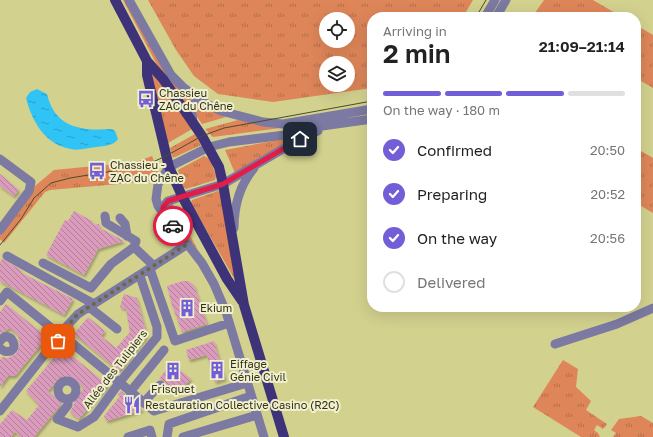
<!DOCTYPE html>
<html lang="en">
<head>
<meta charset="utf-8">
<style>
  :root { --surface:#fff; --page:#f6f6f6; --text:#222; --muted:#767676; --line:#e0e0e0; --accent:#735ed8 }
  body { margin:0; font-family:"Golos Text",sans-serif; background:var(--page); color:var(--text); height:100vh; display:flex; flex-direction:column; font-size:15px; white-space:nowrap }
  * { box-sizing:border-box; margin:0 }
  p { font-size:13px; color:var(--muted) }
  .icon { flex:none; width:22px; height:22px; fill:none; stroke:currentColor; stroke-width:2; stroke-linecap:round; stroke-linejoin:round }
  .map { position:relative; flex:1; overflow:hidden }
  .sheet { position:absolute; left:367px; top:12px; width:274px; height:300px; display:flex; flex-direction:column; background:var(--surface); border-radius:16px; box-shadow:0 4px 16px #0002 }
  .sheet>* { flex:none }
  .tools { position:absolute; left:319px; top:12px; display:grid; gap:8px }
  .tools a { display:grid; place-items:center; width:36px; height:36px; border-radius:50%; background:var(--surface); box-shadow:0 4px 16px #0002; font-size:20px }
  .pin { position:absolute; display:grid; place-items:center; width:34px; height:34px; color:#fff; margin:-17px; border-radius:8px; box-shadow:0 2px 6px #0006 }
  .courier { position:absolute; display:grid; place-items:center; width:40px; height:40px; margin:-20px; border:3px solid #e11d48; border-radius:50%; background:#fff; color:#222; box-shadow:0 1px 5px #0007 }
  .head em { font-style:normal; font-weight:600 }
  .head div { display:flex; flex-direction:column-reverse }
  .head { display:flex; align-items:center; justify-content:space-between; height:68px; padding:0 16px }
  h1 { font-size:26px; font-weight:600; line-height:30px }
  .bar { display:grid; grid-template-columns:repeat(4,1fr); gap:6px 4px; align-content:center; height:48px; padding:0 16px }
  .bar i { height:5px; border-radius:3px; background:var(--line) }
  .bar .active { background:var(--accent) }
  .bar p { grid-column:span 4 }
  ol { padding:0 16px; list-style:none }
  li { display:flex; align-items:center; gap:12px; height:44px }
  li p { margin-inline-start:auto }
  li .icon { padding:4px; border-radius:50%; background:var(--accent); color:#fff; stroke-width:4 }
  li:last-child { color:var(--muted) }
  li i { width:22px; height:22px; border:2px solid var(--line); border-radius:50% }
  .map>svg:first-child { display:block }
  .grass { fill:url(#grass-tufts); fill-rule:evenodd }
  .water { fill:url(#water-ripples) }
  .building { fill:url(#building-back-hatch); filter:url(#shadow) }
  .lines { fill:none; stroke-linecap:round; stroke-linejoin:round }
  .minor { stroke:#7c79a2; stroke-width:9 }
  .major { stroke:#3e3279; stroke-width:10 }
  .tram { stroke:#4d4c2b; stroke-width:1 }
  .done { stroke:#6a6940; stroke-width:4; stroke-dasharray:0 7.2 }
  .route { stroke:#e11d48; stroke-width:5 }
  .labels { text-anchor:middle; stroke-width:4; stroke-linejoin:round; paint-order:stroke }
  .poi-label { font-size:11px; fill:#323116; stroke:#f0f0cf; text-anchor:start }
  .street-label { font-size:11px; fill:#323116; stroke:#f0f0cf }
</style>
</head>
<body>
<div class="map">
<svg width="653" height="437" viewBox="0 0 653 437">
  <defs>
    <pattern id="grass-tufts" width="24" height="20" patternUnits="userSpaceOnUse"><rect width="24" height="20" fill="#de8659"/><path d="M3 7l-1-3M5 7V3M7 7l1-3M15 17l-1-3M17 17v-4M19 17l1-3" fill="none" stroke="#b56e49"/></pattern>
    <pattern id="water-ripples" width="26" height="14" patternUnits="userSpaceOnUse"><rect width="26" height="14" fill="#2fc3f6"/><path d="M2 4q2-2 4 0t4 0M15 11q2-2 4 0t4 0" fill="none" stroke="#299fc6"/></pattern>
    <pattern id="building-back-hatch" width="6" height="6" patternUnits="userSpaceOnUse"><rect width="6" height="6" fill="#db9bbc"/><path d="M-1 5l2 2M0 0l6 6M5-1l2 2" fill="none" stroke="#b27f98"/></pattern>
    <filter id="shadow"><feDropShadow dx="1.5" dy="2.5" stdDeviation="1" flood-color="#0004"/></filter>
  </defs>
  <rect width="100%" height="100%" fill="#d2d18e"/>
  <path class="grass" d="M123,0H125L165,73L192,99L186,106L156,63Z
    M148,0H473L463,17H372V88L273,102L218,94L194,76L176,50ZM326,19H348V41H326ZM326,63H348V85H326Z
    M544,0H593L622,17H532Z
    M636,25L653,35V88L636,78Z
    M151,70L192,129L168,143L150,73Z
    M199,106H203L226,117L202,124L195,114L196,108Z
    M238,120L281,128L213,137L205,129Z
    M195,134L201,145L173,158L170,148Z
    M284,139L286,141L280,146L235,173L225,150Z
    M636,148L653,158V213L636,203Z
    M152,156L159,174L153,181L50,190L45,192L4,243L0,239V234L35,186L54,170L136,162Z
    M204,156L210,159L216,176L215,180L186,189L183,187L178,170Z
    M218,191H220L235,280L191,203L192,200Z
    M172,203L198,250L167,213L166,208Z
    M563,360L578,369L576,387L591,401L586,410L607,424L603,429L597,425L594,430L598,433L600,437H581L533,407Z
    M641,416L653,423V437H613L616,433L611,430L619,419Z"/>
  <path class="water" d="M37,89L47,94C55,128 81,131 112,129L115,131L118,139C114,146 103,146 96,147C88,148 78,151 71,149C45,145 32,121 26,98L30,92Z"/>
  <path class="building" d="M0,174L19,190L14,196L0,186Z
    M74,211L92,221L93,225L99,224L100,228L124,241L98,249L84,275L46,255L65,220L68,221Z
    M2,259L21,270L20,272L73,299L64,315L0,281V262Z
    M183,281H188L194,285L207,324L182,332L172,305L167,286Z
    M124,294L137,298L147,336L119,371L74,334L88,317L105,331L101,336L116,348L130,332L126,309L120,307Z
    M6,304L47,337L15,376H8L0,387V360L2,357L8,358L16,354L20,344L18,338L19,335L9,328L6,331L0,333V312Z
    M214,341L225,379L215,382L207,355L189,360L186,350Z
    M62,348L108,385L79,419L70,412L74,405V400L84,388L70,376L66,381L61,376L48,391L62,403L34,437H21L15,432L11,437H0V424L12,410L27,420L39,405L26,391Z
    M171,363L191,379L179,391L169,388L166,386L164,380L159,379Z
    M121,391L143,410L107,421L104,416L120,396L118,394Z"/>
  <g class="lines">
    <path class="minor" d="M129,0L171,75L183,87L203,102L221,111L263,122L283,124L372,109
      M485,17L495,0
      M496,17L506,0
      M193,122L191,106L196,102H203
      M0,159L31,182L29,191L0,230
      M163,215V207L168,201L223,184L300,139L318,131
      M105,216L106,223L136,241L134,247
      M120,218L125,224L127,236
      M234,228C234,206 239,186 254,168
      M7,256L94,304
      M43,263L91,288L111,264L134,247L154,266
      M150,269L175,341L229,323
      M0,301L7,292L54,330
      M89,307L117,329
      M65,328L78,314L188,244
      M66,338L154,411L247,383
      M0,341C11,326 23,355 4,351L0,348
      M555,344L617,324L653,308
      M58 390a9 9 0 1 1 18 0a9 9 0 1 1-18 0Z
      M130,392L164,350
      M68,399V405L57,419L78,427L94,417L119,383L157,337V327L140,276
      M143,403L160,385
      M0,411L56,340
      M128,437L150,430L152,437
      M167,437L169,424L251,396
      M183,437L257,415
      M264,437L226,312L214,284L202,263L158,206L156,199L158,184L169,167L209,147L229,142L285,135L315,127L372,119"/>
    <path class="major" d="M115,0L147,61L163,79L202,136L219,167L223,184L244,305L284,437
      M147,61V75L169,167L182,196L227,279L242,301"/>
    <path class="tram" d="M476,17L486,0
      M0,245L21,219L34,198L51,183L70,178L144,166L166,156L202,136L224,128L372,101"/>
  </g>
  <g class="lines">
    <path class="done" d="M58,341L66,338L68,333L65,328L78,314L188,244L173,226"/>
    <path class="route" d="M173,226L163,215V207L168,201L223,184L300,139"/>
  </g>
  <defs>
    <g id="bus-bare" transform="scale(1.38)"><path d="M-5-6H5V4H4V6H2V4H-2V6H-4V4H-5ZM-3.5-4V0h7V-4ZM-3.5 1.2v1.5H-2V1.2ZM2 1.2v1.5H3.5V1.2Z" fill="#735ed8" stroke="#f0f0cf" stroke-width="2.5" paint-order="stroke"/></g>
    <g id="building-bare" transform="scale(1.38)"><path d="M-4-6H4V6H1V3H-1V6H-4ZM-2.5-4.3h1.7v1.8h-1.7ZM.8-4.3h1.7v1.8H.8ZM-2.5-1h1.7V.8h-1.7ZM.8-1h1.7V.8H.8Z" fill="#735ed8" stroke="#f0f0cf" stroke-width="2.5" paint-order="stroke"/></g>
    <g id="restaurant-bare" transform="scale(1.38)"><path d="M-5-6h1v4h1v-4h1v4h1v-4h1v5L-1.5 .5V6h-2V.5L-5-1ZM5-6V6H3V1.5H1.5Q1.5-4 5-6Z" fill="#735ed8" stroke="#f0f0cf" stroke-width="2.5" paint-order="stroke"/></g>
  </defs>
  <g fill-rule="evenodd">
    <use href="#bus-bare" x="146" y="99"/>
    <use href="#bus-bare" x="97" y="171"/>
    <use href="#building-bare" x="187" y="308"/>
    <use href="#building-bare" x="217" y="370"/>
    <use href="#building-bare" x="173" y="371"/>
    <use href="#restaurant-bare" x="132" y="405"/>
  </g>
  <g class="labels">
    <g class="poi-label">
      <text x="159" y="97">Chassieu<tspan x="159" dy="13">ZAC du Chêne</tspan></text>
      <text x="110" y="169">Chassieu -<tspan x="110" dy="13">ZAC du Chêne</tspan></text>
      <text x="200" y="312">Ekium</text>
      <text x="230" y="368">Eiffage<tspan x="230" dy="13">Génie Civil</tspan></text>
      <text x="173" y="393" text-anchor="middle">Frisquet</text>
      <text x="145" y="409">Restauration Collective Casino (R2C)</text>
    </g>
    <g class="street-label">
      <text transform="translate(115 369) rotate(-52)" y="4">Allée des Tulipiers</text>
    </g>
  </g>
</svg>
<div class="tools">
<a><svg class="icon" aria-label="locate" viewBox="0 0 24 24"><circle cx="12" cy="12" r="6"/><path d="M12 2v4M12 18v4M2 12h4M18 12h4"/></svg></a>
<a><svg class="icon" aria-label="layers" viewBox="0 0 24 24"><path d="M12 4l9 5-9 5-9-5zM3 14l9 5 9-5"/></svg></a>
</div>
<div class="pin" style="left:58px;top:341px;background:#ea580c"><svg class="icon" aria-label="bag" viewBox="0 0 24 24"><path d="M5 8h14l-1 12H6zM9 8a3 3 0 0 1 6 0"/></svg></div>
<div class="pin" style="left:300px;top:139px;background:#1f2937"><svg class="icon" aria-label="home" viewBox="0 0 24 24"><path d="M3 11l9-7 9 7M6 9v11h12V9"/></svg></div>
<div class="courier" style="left:173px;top:226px"><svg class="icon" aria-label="car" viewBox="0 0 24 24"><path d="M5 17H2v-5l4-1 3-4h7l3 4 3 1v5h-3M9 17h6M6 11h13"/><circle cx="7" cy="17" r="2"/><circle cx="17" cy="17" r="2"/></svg></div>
<section class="sheet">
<div class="head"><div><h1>2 min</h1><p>Arriving in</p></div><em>21:09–21:14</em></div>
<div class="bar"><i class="active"></i><i class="active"></i><i class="active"></i><i></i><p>On the way · 180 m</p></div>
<ol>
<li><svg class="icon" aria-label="check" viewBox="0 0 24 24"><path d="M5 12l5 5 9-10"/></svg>Confirmed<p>20:50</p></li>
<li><svg class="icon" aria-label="check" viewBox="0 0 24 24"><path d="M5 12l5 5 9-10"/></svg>Preparing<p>20:52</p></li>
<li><svg class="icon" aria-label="check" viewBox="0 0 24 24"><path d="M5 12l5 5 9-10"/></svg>On the way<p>20:56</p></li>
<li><i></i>Delivered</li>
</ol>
</section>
</div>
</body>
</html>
